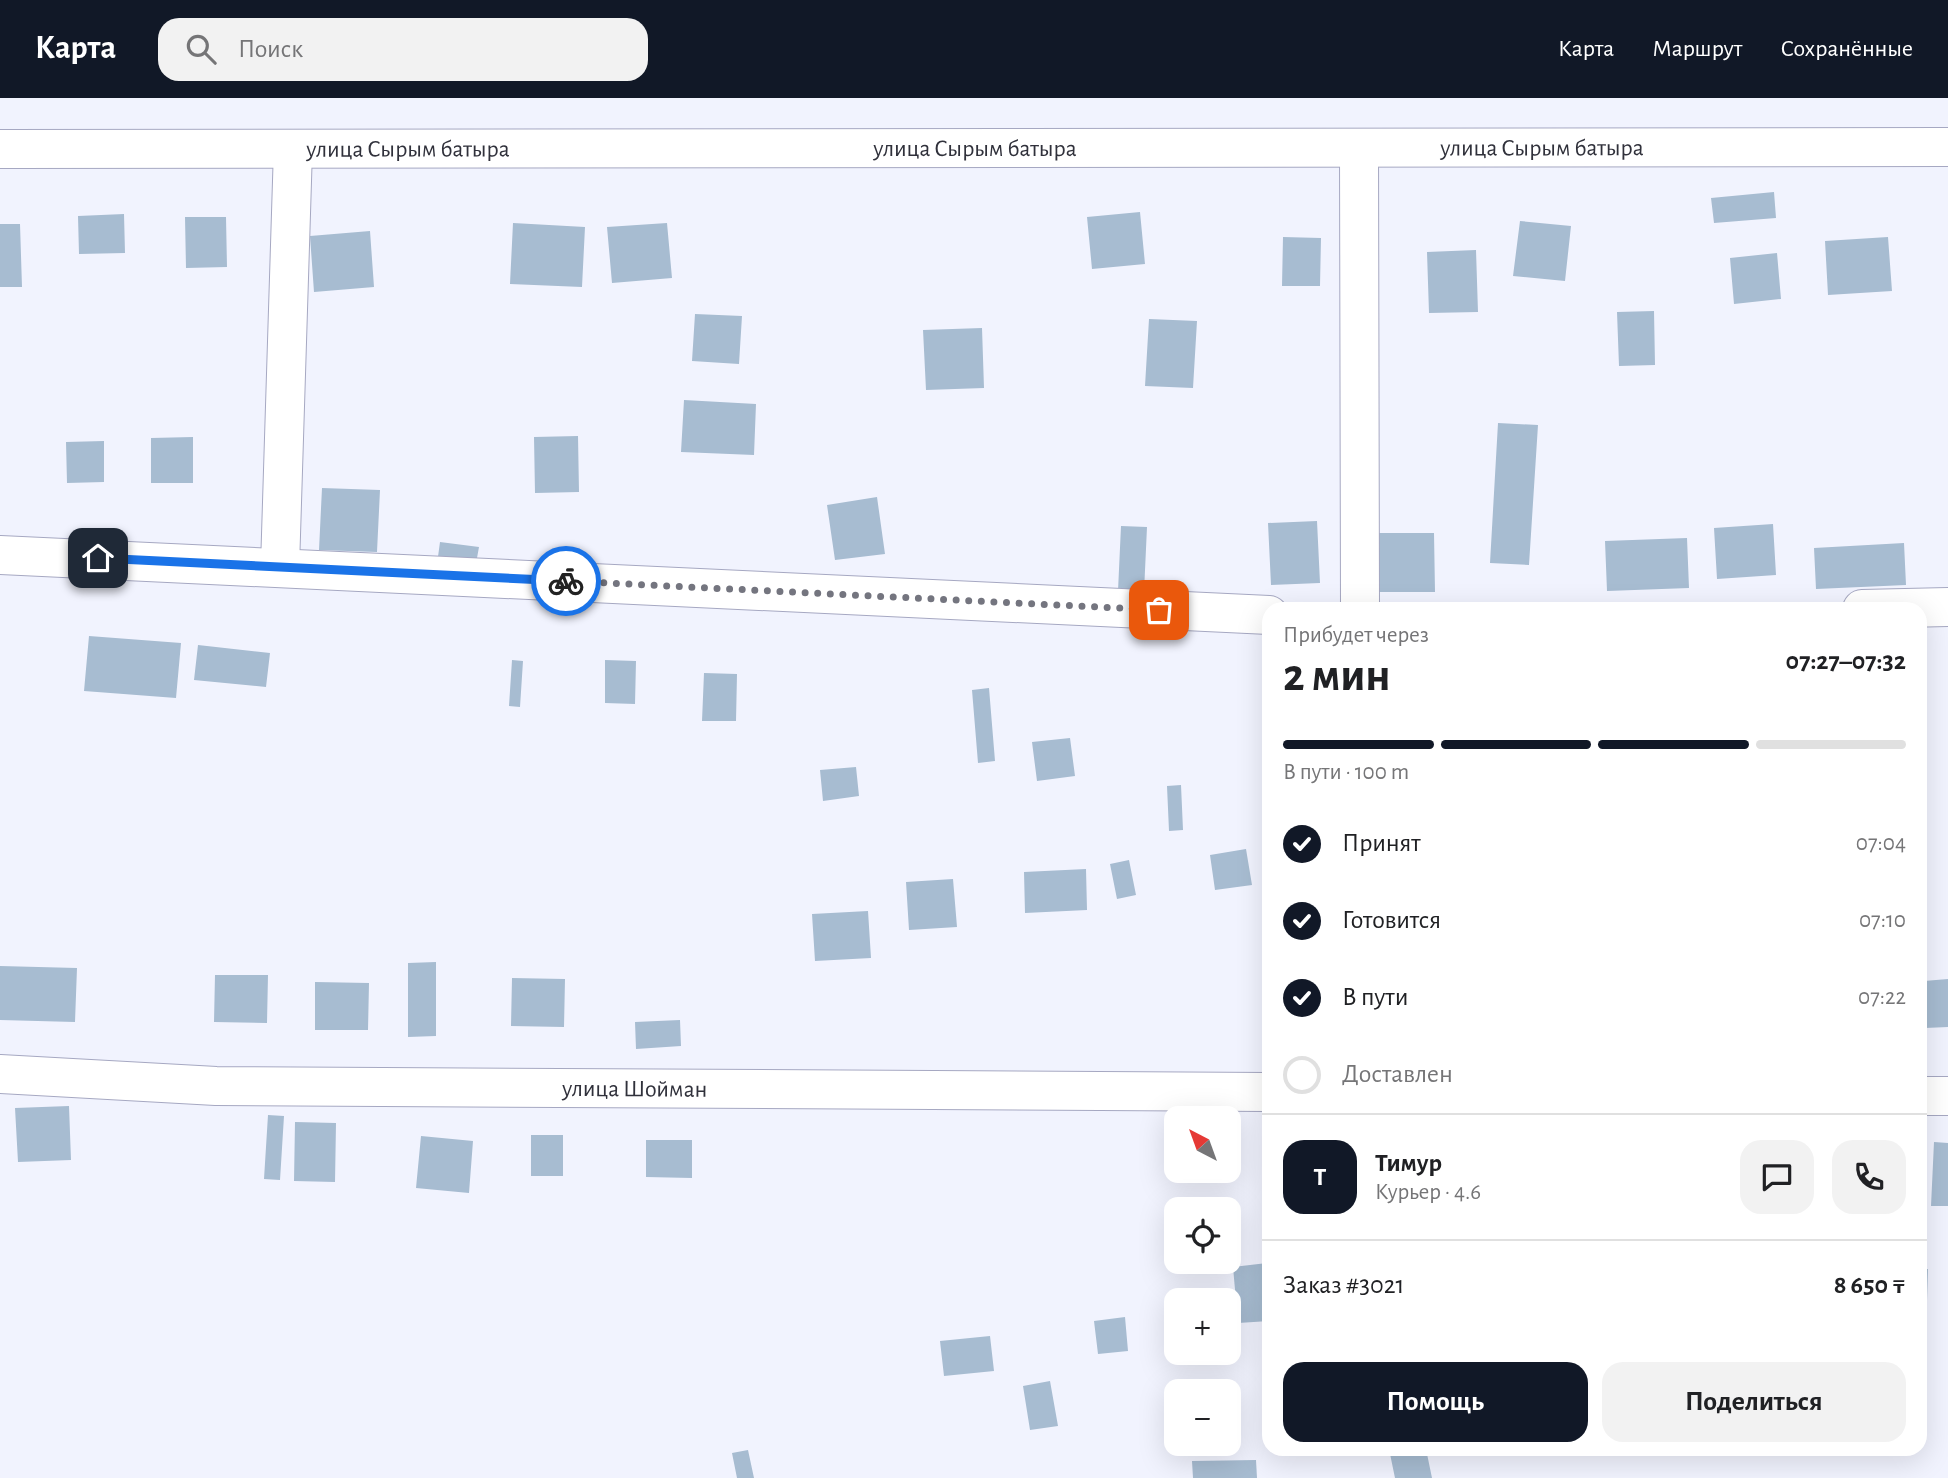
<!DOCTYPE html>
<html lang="ru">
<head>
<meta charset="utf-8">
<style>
  :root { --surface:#fff; --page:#f2f2f2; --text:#202124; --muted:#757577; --line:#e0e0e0; --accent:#111827 }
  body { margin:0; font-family:"Alegreya Sans",sans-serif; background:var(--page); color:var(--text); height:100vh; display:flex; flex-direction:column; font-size:26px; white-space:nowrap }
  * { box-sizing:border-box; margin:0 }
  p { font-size:23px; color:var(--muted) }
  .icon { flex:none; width:38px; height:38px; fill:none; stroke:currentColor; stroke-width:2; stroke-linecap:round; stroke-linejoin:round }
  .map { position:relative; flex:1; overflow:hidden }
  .panel { position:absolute; left:1262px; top:504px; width:665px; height:854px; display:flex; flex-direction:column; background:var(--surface); border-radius:21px; box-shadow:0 7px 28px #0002 }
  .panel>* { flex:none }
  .needle { width:46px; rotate:319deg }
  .buttons { position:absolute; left:1164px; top:1008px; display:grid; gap:14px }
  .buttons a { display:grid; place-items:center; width:77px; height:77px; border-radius:14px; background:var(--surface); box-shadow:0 7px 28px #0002; font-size:35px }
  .pin { position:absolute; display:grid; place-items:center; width:60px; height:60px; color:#fff; margin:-30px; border-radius:14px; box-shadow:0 4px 10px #0006 }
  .courier { position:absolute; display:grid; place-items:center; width:70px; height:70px; margin:-35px; border:5px solid #1a73e8; border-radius:50%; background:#fff; color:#222; box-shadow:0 2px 9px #0007 }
  .overview em { font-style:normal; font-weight:700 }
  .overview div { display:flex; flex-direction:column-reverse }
  .overview { display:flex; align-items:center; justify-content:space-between; height:119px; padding:0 21px }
  h1 { font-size:46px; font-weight:700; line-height:52px }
  .bar { display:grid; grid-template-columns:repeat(4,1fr); gap:10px 7px; align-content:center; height:84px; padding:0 21px }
  .bar i { height:9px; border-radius:5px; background:var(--line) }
  .bar .selected { background:var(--accent) }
  .bar p { grid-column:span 4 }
  .line { display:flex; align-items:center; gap:18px; padding:0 21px; border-top:2px solid var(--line) }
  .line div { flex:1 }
  .round { display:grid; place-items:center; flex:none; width:74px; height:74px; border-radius:21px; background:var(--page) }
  ol { padding:0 21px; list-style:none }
  li { display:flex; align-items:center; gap:21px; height:77px }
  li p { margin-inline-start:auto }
  li .icon { padding:7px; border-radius:50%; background:var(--accent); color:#fff; stroke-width:4 }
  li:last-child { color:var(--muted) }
  li i { width:38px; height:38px; border:4px solid var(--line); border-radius:50% }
  .action { display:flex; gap:14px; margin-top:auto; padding:14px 21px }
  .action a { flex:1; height:80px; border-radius:21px; background:var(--accent); color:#fff; font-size:28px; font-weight:700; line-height:80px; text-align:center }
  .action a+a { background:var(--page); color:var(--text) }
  header { display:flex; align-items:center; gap:42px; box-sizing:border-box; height:98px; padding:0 35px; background:var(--accent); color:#fff }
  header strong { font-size:33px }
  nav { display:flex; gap:38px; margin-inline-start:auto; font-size:24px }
  .search { width:490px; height:63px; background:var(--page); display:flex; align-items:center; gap:18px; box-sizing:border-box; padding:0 24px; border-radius:21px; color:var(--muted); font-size:26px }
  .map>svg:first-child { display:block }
  .building { fill:#a7bcd1 }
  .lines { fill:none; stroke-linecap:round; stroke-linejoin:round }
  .minor-casing { stroke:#a6a8c2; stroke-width:40 }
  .minor { stroke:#fff; stroke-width:38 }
  .done { stroke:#74757f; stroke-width:7; stroke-dasharray:0 12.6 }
  .route { stroke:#1a73e8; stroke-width:9 }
  .labels { text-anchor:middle; stroke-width:7; stroke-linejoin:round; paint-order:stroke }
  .street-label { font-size:24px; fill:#30313b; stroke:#fff }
</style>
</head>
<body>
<header>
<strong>Карта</strong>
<div class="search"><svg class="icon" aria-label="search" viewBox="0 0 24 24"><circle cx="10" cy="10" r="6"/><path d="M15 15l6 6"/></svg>Поиск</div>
<nav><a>Карта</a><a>Маршрут</a><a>Сохранённые</a></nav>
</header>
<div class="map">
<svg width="1948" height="1380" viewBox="0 0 1948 1380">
  <rect width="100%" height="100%" fill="#f1f3fe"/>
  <path class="building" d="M1774,94L1776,120L1714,125L1711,100Z
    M1140,114L1145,166L1092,171L1087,119Z
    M124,116L125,155L79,156L78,118Z
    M185,119H226L227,169L186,170Z
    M1520,123L1571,128L1565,183L1513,178Z
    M513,125L585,129L582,189L510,186Z
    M667,125L672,180L612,185L607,129Z
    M0,126H20L22,189H0Z
    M370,133L374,189L314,194L310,138Z
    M1283,139L1321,140L1320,188H1282Z
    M1888,139L1892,193L1828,197L1825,143Z
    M1476,152L1478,214L1429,215L1427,154Z
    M1777,155L1781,201L1734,206L1730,160Z
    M1654,213L1655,267L1619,268L1617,214Z
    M695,216L742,218L739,266L692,263Z
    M1149,221L1197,223L1193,290L1145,288Z
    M982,230L984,290L926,292L923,232Z
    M684,302L756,306L754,357L681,354Z
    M1498,325L1538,327L1529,467L1490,465Z
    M578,338L579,394L535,395L534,339Z
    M193,339V385H151V340Z
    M104,343V384L67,385L66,344Z
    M322,390L380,392L377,454L319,452Z
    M877,399L885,456L835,462L827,407Z
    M1317,423L1320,485L1271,487L1268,425Z
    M1773,426L1776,477L1717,481L1714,430Z
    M1121,428L1147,429L1144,494L1118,493Z
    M1379,435H1434L1435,494H1379Z
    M1687,440L1689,490L1607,493L1605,443Z
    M440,444L479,449L475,471L437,466Z
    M1904,445L1906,487L1816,491L1814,450Z
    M89,538L181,545L176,600L84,593Z
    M198,547L270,555L266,589L194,582Z
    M512,562L523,563L520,609L509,608Z
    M605,562L636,563L635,606L605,605Z
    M704,575L737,576L736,623H702Z
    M989,590L995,663L978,665L972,592Z
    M1070,640L1075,678L1037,683L1032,644Z
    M856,669L859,698L823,703L820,672Z
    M1181,687L1183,732L1169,733L1167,688Z
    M1246,751L1252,787L1215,792L1210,757Z
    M1129,762L1136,797L1117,801L1110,766Z
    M1086,771L1087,812L1025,815L1024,774Z
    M953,781L957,829L909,832L906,784Z
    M868,813L871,860L815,863L812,816Z
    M436,864V938L408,939V865Z
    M0,868L77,870L75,924L0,922Z
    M215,877H268L267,925L214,924Z
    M512,880L565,881L564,929L511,928Z
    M1948,881V929L1925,930L1924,883Z
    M315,884L369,885L368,932H315Z
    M680,922L681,948L636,951L635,924Z
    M69,1008L71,1062L18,1064L15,1010Z
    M268,1017L284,1018L280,1082L264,1081Z
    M295,1024L336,1025L335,1084L294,1083Z
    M531,1037H563V1078H531Z
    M421,1038L473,1043L469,1095L416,1090Z
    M646,1042H692V1080L646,1079Z
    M1934,1044L1948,1045V1108H1931Z
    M1267,1165L1269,1223L1238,1225L1233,1169Z
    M1920,1171H1928L1926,1234H1920Z
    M1125,1219L1128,1253L1098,1256L1094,1223Z
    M990,1238L994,1273L944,1278L940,1243Z
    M1050,1283L1058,1328L1030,1332L1023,1288Z
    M1389,1351H1426L1432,1380H1395Z
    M748,1352L754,1380H737L732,1355Z
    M1256,1362L1257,1380H1193L1192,1363Z"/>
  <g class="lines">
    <g class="minor-casing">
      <g id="minor">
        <path d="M1359,50L1360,511"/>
        <path id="s1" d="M0,51L1948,49"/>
        <path d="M0,457L1269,517"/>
        <path d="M280,469L293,51"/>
        <path d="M1862,511L1948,509"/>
        <path id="s2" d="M0,976L216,988L1269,994"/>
        <path d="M1920,998H1948"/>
      </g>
    </g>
    <use href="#minor" class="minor"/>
  </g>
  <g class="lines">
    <path class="done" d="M566,483L1159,512"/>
    <path class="route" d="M98,460L566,483"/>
  </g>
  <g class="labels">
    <g class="street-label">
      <text dy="8" stroke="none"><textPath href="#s1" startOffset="1542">улица Сырым батыра</textPath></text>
      <text dy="8" stroke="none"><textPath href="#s1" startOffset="975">улица Сырым батыра</textPath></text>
      <text dy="8" stroke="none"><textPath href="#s1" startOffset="408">улица Сырым батыра</textPath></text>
      <text dy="8" stroke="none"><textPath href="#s2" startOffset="635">улица Шойман</textPath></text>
    </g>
  </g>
</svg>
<div class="buttons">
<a><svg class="needle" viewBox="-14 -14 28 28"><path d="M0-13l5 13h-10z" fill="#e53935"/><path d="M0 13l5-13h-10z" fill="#757577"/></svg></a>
<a><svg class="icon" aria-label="locate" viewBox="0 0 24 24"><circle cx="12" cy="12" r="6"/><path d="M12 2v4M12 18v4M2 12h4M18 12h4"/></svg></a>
<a>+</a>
<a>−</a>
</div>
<div class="pin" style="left:1159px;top:512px;background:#ea580c"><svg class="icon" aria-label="bag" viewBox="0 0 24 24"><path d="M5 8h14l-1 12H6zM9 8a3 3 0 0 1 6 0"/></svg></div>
<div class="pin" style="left:98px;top:460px;background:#1f2937"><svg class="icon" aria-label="home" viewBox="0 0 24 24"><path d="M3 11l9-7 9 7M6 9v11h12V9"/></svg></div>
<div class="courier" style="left:566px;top:483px"><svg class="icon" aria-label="bike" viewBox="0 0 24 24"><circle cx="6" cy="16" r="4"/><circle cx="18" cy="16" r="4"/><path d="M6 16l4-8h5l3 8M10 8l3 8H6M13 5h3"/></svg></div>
<section class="panel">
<div class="overview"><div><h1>2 мин</h1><p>Прибудет через</p></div><em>07:27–07:32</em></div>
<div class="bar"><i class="selected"></i><i class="selected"></i><i class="selected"></i><i></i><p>В пути · 100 m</p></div>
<ol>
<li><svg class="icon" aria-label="check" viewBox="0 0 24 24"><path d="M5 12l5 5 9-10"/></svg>Принят<p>07:04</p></li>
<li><svg class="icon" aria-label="check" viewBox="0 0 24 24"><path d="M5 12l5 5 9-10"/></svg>Готовится<p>07:10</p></li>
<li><svg class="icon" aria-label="check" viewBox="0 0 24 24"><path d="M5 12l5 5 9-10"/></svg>В пути<p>07:22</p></li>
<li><i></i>Доставлен</li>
</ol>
<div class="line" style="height:126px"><b class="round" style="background:var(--accent);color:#fff">Т</b><div><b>Тимур</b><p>Курьер · 4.6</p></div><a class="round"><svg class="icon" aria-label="chat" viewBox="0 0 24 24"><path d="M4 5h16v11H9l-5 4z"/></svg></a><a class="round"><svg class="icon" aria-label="phone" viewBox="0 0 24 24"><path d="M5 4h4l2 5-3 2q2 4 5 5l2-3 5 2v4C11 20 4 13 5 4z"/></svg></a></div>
<div class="line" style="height:91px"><div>Заказ #3021</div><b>8 650 ₸</b></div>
<div class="action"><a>Помощь</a><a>Поделиться</a></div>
</section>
</div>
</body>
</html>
